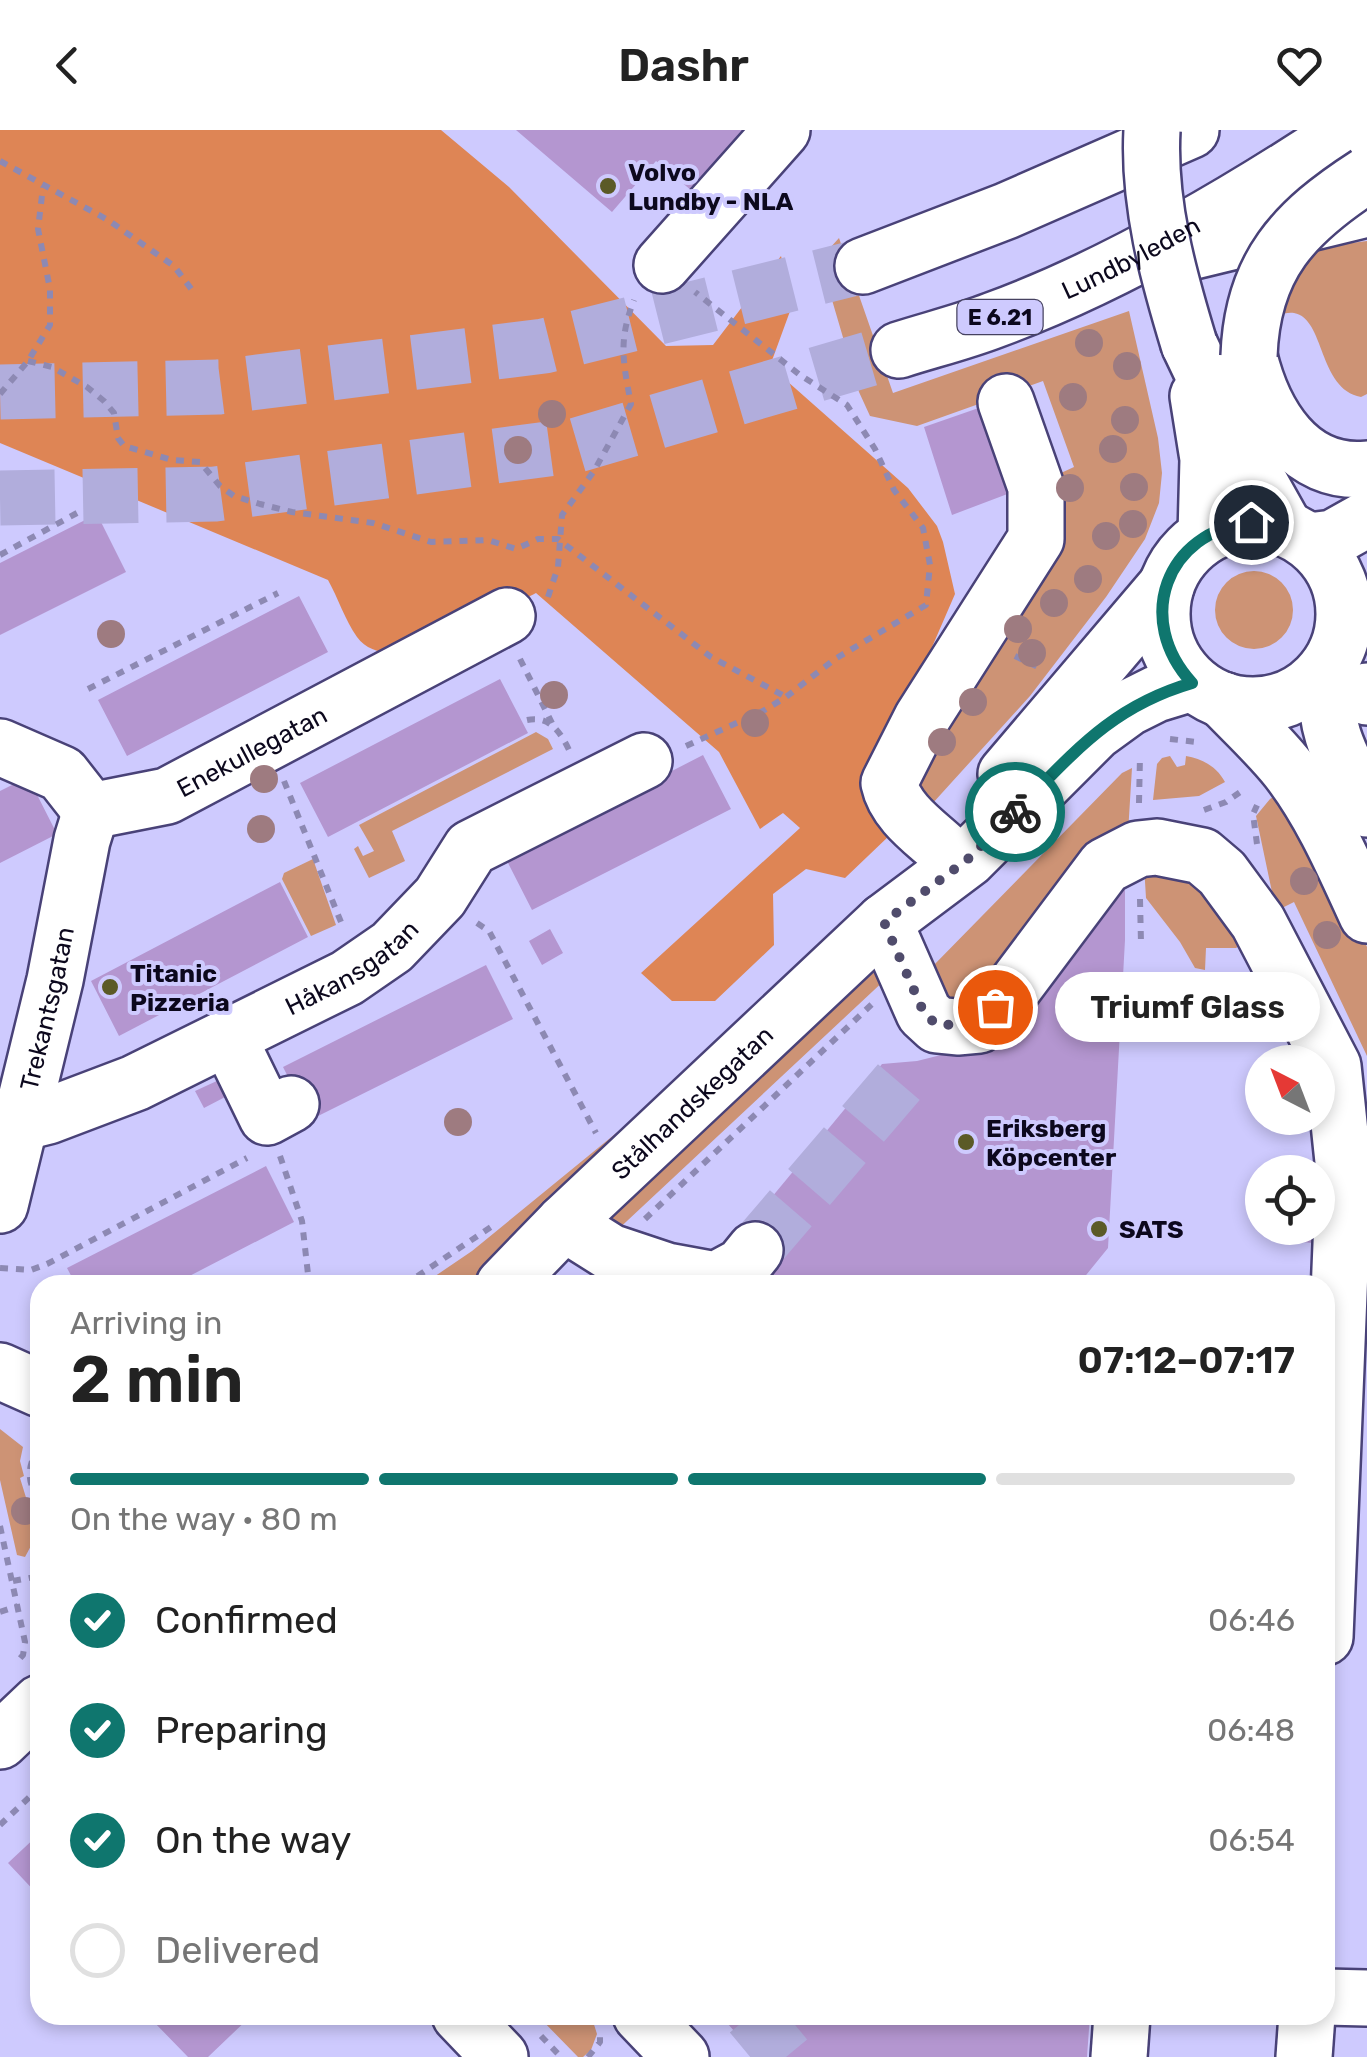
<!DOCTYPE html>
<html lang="en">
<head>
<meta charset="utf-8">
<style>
  :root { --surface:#fff; --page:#f2f2f2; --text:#222; --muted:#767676; --line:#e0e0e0; --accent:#0f766e }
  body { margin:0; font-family:Rubik,sans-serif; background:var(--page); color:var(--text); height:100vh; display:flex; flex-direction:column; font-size:38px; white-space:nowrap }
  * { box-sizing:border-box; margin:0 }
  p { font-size:32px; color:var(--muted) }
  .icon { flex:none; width:55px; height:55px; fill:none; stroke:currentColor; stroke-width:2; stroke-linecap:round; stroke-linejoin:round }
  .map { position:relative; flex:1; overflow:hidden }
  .panel { position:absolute; left:30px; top:1145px; width:1305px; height:750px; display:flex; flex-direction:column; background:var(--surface); border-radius:30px; box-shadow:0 5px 15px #0003 }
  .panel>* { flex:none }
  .needle { width:65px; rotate:318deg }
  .tools { position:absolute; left:1245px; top:915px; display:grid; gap:20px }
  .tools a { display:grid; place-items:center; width:90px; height:90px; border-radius:50%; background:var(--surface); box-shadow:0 5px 15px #0003; font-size:50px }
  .pin { position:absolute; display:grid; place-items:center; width:85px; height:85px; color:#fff; margin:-42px; border:5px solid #fff; border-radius:50%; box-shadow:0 2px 10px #0007 }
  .courier { position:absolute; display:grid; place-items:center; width:100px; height:100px; margin:-50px; border:8px solid #0f766e; border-radius:50%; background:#fff; color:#222; box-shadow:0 2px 12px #0007 }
  .bubble { position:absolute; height:70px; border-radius:35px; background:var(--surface); box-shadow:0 5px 15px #0003; font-size:32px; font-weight:600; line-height:70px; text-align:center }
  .overview em { font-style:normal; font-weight:600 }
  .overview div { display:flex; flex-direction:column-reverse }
  .overview { display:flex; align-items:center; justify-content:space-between; height:170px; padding:0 40px }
  h1 { font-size:65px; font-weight:600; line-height:75px }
  .bar { display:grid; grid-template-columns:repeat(4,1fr); gap:15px 10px; align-content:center; height:120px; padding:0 40px }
  .bar i { height:12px; border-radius:8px; background:var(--line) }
  .bar .selected { background:var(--accent) }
  .bar p { grid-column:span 4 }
  ol { padding:0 40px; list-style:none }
  li { display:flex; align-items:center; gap:30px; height:110px }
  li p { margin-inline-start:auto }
  li .icon { padding:10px; border-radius:50%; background:var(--accent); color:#fff; stroke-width:4 }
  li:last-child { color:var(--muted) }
  li i { width:55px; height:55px; border:5px solid var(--line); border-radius:50% }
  header { display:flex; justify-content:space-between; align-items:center; height:130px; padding:0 40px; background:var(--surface); font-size:45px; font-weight:600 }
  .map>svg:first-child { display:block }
  .green { fill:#cd9375 }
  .forest { fill:#de8555 }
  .building { fill:#b496d0 }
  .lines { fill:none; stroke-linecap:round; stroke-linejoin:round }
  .minor-tunnel { stroke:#b1addc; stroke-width:55; stroke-dasharray:55 28; stroke-linecap:butt }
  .highway-tunnel { stroke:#b1addc; stroke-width:55; stroke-dasharray:55 28; stroke-linecap:butt }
  .minor-casing { stroke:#494278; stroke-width:60 }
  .highway-casing { stroke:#494278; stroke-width:60 }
  .path { stroke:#8d89b3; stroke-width:6; stroke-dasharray:8 8; stroke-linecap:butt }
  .minor { stroke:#fff; stroke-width:55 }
  .highway { stroke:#fff; stroke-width:55 }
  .minor-bridge-casing { stroke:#494278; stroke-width:60; stroke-linecap:butt }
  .highway-bridge-casing { stroke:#494278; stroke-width:60; stroke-linecap:butt }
  .minor-bridge { stroke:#fff; stroke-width:55 }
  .highway-bridge { stroke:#fff; stroke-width:55 }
  .tree { fill:#9e7b80 }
  .done { stroke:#504c6c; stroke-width:10; stroke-dasharray:0 18 }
  .route { stroke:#0f766e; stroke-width:12 }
  .poi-dot { fill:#5b5a27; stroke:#cecafe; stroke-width:4 }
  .labels { text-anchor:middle; stroke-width:8; stroke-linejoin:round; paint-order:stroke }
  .shield { fill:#cecafe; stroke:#464260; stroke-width:2.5 }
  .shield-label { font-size:22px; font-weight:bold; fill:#0c081d }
  .poi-label { font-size:25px; font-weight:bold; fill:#0c081d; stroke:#cecafe; text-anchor:start }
  .street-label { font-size:25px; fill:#0c081d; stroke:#cecafe }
</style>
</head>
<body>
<header><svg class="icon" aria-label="back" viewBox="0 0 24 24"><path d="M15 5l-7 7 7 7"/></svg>Dashr<svg class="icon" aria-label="heart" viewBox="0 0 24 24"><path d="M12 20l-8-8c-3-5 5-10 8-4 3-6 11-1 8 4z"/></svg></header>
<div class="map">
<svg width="1367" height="1927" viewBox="0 0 1367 1927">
  <rect width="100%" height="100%" fill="#cecafe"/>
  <path class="green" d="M839,108L893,263L1129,181L1158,308L1162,343L1159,373L1145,409L1106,467L1030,566L932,674L908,667L1050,348L1074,337L1043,251L917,296L870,286L859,262L820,129Z
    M1367,111V264L1361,267C1318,259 1325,188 1294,183C1289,182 1283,184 1278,184L1305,125L1328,116Z
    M1215 480a39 39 0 1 1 78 0a39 39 0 1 1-78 0Z
    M536,602L548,609L553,619L392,701L405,731L369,748L354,719L358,716L363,726L374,721L359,695Z
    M1170,626L1177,637L1185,635L1186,626C1203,629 1217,637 1225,652L1199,666L1153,670L1157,634L1162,628Z
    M1132,638L1128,703L971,866L946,868L931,838L1122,643Z
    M1282,661L1348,777L1367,817V926L1294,772L1276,781L1256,686L1270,669Z
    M313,729L336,795L311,806L282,749L284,743Z
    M1144,735L1205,754L1240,815L1236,818H1206L1205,840L1195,838L1180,812L1146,768Z
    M880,841L888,847L612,1105L607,1087L874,842Z
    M620,1000L623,1003L467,1155H422L472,1121Z
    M0,1299L23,1317L20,1331L24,1346L20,1348L28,1374L33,1375C39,1388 45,1404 36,1417L32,1414L25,1427L17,1425L0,1350Z
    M537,1885H591L597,1904L591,1920L583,1927H578Z"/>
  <path class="forest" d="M0,0H441L509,57L666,216L713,215L781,126L793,173L770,236L908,358L937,396L943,412L955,464L929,524L892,588L890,705L845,748L806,739L773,764L774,815L715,871H672L641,843L800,698L783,683L760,699L719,622L536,463C498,482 392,554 357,507C345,490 338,468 328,450L0,313Z"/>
  <path class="building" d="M516,0H755L698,66L656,31L612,82Z
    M993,273L1023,358L952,385L924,297Z
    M97,384L126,442L0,505V433Z
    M299,466L328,522L127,626L98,570Z
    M500,549L528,603L328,707L300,653Z
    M703,625L731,679L532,780L505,727Z
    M28,647L57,704L0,733V661Z
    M1125,739V810L1108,1118L1078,1155H758L753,1090L882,934L917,931L973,917Z
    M280,752L308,807L119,906L91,851Z
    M550,799L563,823L542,835L529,811Z
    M486,835L513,889L310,990L283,937Z
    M219,950L227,966L204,978L195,961Z
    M266,1036L294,1092L172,1155H76L67,1138Z
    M1292,1098H1313V1113L1291,1111Z
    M40,1703V1767L8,1733Z
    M158,1885H252L208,1927H188L152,1890Z
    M720,1885H1090L1087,1927H757Z"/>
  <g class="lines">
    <path class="minor-tunnel" d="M755,1120L917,931
      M751,1885L786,1927"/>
    <path class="highway-tunnel" d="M0,262L219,257L544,216L863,136
      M0,368L215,364L577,315L899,220"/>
    <g class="minor-casing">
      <g id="minor">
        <path d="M662,135L782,0"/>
        <path d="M1189,214L1230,300L1285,398"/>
        <path d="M1198,266L1208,329L1206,405"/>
        <circle cx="1253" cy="484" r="91"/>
        <path d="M1309,411L1333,408L1367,389"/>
        <path d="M1327,538C1322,600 1340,626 1367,679"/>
        <path d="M1367,561V567"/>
        <path d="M1223,570C1245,593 1268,614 1288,639C1322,683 1344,735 1367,785"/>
        <path id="s1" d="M0,617L62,644L91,681L167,666L507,486"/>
        <path d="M1006,644L1166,456"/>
        <path d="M942,718C922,700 895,681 889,653L922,588L1036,409V357L1006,272"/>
        <path d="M884,792L924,883L937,895L957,897L979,895L1012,860L1105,736L1138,719L1157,717L1202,726L1222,743L1258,792L1333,936L1344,1041L1325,1507"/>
        <path d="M228,907L267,987L291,974"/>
        <path id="s2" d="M20,993L48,986L135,953L347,848L392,817L440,767L471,718L644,631"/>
        <path id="s3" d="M0,1075L55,850L82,710L91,681"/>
        <path d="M564,1093L610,1122L667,1141L716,1150L742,1136L755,1120"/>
        <path id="s4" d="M504,1155L564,1093L884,792L968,729L1095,602L1128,578L1156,564L1192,553"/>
        <path d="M0,1241L40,1259"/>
        <path d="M0,1611L40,1573"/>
        <path d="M1325,1867L1367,1868"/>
        <path d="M460,1885L500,1927"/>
        <path d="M641,1885L681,1927"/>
        <path d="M1119,1927L1122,1885"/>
        <path d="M1304,1927L1307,1885"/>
      </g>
    </g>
    <g class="highway-casing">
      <g id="highway">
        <path d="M1169,127L1367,79"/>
        <path d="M863,136L1006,81L1191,0"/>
        <path id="s5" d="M899,220C930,210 963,202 994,190C1112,147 1244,69 1348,0"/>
        <path d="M1249,226C1263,284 1299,346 1367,339"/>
      </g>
    </g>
    <path class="path" d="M0,31L108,90L174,136L192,160
      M28,231L52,237L87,257L104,271L114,283L118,308L124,316L172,330L200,332L220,356L234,366L260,374L292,382L373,393L431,412L488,410L516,419L538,409H558L711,527L786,567
      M0,264L28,231L50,195V159L38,99L43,57
      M0,425L77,383
      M548,467L558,437L562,385L594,341L631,274C623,232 618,211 634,170
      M1015,526L1040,538
      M520,529L552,593
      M88,559L278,463
      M527,590C550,585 561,603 570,622
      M1170,609L1197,612
      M686,616L763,581L786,567L835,529L926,475L930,435L923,398L894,360L875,319L847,275L800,245L695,162
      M284,651L343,797
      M1139,673L1140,626
      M1204,680L1226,672L1246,658
      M1257,714L1253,684L1258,673
      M1140,769L1141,813
      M477,793L489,801L596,1003
      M280,1026L302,1091L308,1144L315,1155
      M645,1089L872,874
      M0,1138L31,1140L47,1134L247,1028
      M404,1155L494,1095
      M39,1317C27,1335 26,1354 40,1369
      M0,1396L25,1512L23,1525L15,1534
      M34,1445L32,1431L40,1418
      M13,1451L40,1446
      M0,1482L18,1476
      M0,1695L40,1657
      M541,1906L561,1927
      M588,1927L600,1912V1903"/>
    <use href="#minor" class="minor"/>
    <use href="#highway" class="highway"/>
    <g class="minor-bridge-casing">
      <path id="minor-bridge" d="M1152,0C1148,73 1168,145 1189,214"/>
    </g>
    <g class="highway-bridge-casing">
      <path id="highway-bridge" d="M1249,226C1252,136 1294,92 1367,45"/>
    </g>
    <use href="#minor-bridge" class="minor-bridge"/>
    <use href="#highway-bridge" class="highway-bridge"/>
  </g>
  <g class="tree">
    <circle cx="1089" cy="213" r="14"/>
    <circle cx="1127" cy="236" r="14"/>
    <circle cx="1073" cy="267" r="14"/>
    <circle cx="552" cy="284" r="14"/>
    <circle cx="1125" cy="290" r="14"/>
    <circle cx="1113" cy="319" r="14"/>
    <circle cx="518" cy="320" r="14"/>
    <circle cx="1134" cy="357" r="14"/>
    <circle cx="1070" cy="358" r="14"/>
    <circle cx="1133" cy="394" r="14"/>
    <circle cx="1106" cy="406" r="14"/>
    <circle cx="1088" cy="449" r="14"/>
    <circle cx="1054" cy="473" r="14"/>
    <circle cx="1018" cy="499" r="14"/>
    <circle cx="111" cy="504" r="14"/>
    <circle cx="1032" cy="523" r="14"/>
    <circle cx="554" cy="565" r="14"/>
    <circle cx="973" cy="572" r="14"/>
    <circle cx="755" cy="593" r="14"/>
    <circle cx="942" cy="612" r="14"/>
    <circle cx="264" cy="649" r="14"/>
    <circle cx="261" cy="699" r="14"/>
    <circle cx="1304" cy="751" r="14"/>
    <circle cx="1327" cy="805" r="14"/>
    <circle cx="458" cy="992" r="14"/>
    <circle cx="25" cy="1381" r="14"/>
  </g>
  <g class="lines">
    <path class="done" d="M995,877L979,894L937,895L924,883L884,792L968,729L1015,682"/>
    <path class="route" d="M1015,682C1073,624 1110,577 1192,553C1134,490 1165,402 1251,392"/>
  </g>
  <g class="poi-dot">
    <circle cx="608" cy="56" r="10"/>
    <circle cx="110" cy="857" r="10"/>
    <circle cx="966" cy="1012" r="10"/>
    <circle cx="1099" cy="1099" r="10"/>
  </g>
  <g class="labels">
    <rect class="shield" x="957.5" y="170" width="85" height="34" rx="8"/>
    <g class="shield-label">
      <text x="1000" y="195">E 6.21</text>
    </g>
    <g class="poi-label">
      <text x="628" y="51">Volvo<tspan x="628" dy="29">Lundby - NLA</tspan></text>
      <text x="130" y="852">Titanic<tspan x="130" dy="29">Pizzeria</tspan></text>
      <text x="986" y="1007">Eriksberg<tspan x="986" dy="29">Köpcenter</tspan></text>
      <text x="1119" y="1108">SATS</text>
    </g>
    <g class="street-label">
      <text dy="9" stroke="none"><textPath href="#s5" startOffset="250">Lundbyleden</textPath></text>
      <text dy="9" stroke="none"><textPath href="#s1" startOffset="288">Enekullegatan</textPath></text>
      <text dy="9" stroke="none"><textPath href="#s2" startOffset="368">Håkansgatan</textPath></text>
      <text dy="9" stroke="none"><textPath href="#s3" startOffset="202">Trekantsgatan</textPath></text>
      <text dy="9" stroke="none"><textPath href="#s4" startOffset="262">Stålhandskegatan</textPath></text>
    </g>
  </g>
</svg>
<div class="tools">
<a><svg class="needle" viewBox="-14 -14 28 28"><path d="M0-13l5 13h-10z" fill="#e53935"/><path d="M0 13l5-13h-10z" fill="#767676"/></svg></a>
<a><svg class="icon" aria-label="locate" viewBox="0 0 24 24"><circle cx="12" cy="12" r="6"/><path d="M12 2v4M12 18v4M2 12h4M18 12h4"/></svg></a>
</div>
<div class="pin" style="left:995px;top:877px;background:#ea580c"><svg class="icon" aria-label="bag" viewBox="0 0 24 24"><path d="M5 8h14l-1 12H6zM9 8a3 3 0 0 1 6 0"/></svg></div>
<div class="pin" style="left:1251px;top:392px;background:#1f2937"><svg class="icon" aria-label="home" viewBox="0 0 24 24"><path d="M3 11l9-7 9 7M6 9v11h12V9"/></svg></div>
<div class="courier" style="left:1015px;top:682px"><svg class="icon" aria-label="bike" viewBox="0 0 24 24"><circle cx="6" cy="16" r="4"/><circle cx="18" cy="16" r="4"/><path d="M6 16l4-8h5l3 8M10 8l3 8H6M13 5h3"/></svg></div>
<div class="bubble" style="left:1055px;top:842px;width:265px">Triumf Glass</div>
<section class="panel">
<div class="overview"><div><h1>2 min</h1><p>Arriving in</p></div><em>07:12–07:17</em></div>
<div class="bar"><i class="selected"></i><i class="selected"></i><i class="selected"></i><i></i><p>On the way · 80 m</p></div>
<ol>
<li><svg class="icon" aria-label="check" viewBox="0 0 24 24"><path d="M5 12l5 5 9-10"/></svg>Confirmed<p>06:46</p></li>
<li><svg class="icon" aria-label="check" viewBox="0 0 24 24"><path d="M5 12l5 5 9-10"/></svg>Preparing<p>06:48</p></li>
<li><svg class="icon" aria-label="check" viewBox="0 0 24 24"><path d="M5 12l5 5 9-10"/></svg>On the way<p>06:54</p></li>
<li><i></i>Delivered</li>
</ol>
</section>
</div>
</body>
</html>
